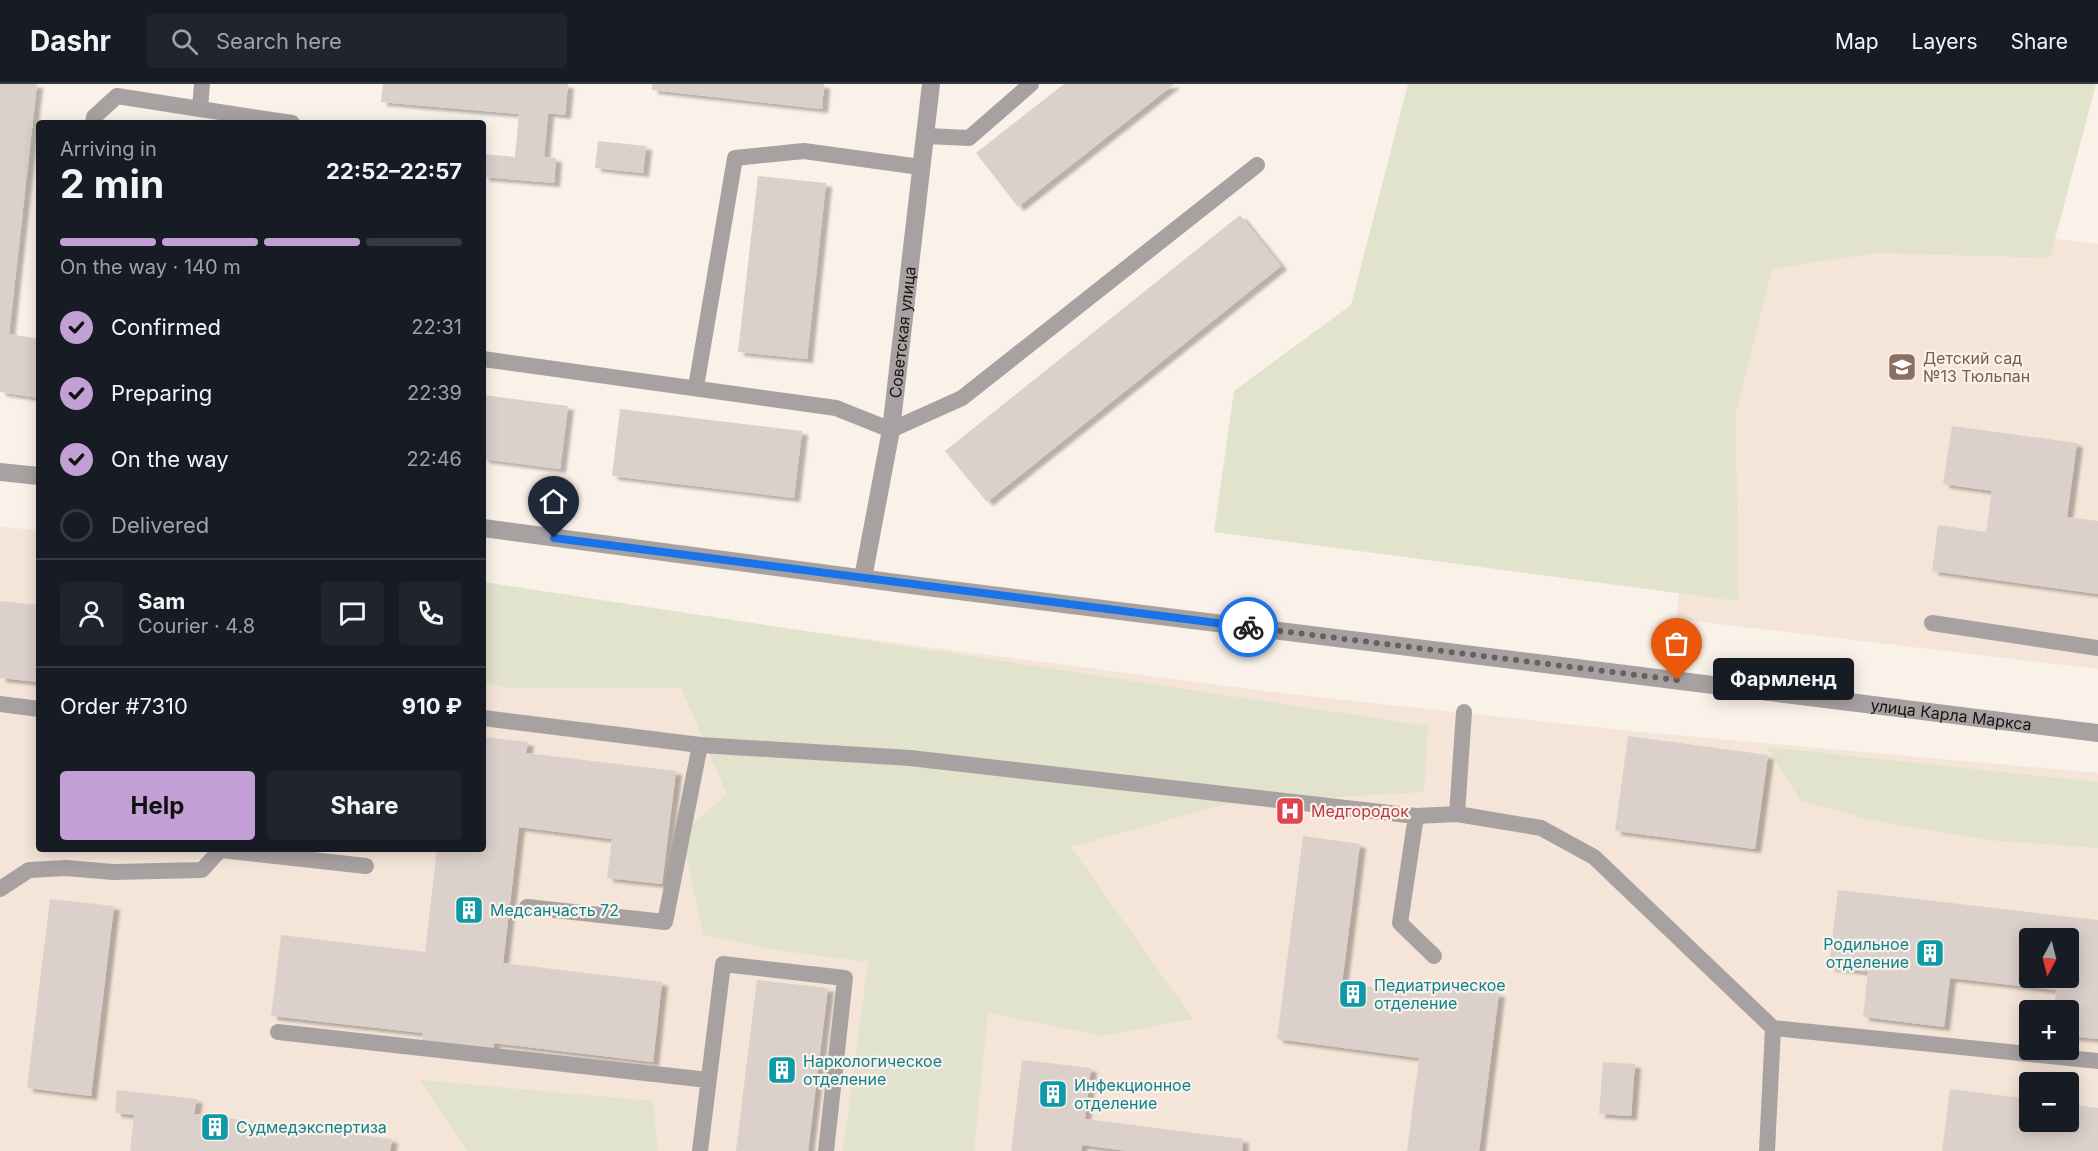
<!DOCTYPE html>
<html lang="en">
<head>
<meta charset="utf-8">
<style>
  :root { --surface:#171b24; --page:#20242c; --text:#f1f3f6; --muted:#9ea1a6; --line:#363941; --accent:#c29fd4 }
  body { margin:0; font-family:Inter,sans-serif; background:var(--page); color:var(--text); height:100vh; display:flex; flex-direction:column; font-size:22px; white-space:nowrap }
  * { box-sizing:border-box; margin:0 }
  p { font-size:20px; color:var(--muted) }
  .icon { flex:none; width:33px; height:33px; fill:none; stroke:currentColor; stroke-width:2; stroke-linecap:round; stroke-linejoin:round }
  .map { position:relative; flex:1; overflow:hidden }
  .details { position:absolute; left:36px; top:36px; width:450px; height:732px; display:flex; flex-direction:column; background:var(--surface); border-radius:6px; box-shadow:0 3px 15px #0003 }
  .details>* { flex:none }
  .needle { width:39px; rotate:187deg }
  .controls { position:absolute; left:2019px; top:844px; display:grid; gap:12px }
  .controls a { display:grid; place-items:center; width:60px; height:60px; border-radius:6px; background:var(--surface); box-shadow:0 3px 15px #0003; font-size:30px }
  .pin { position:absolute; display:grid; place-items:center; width:51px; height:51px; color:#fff; margin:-62px -26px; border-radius:50% 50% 50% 0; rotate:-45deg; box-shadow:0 0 6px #0007 }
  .pin .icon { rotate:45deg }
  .courier { position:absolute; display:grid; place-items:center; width:60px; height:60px; margin:-30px; border:4px solid #1a73e8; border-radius:50%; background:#fff; color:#222; box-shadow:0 2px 8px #0007 }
  .bubble { position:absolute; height:42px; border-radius:6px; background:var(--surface); box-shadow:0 3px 15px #0003; font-size:20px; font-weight:700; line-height:42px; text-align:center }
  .head em { font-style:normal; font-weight:700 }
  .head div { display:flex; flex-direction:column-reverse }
  .head { display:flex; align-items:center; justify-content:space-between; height:102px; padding:0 24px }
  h1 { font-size:39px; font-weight:700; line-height:45px }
  .bar { display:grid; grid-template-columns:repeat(4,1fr); gap:9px 6px; align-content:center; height:72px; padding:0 24px }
  .bar i { height:8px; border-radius:4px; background:var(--line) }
  .bar .current { background:var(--accent) }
  .bar p { grid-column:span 4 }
  .line { display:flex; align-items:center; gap:15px; padding:0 24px; border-top:2px solid var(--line) }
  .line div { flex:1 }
  .round { display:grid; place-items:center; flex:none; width:63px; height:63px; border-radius:6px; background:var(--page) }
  ol { padding:0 24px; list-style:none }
  li { display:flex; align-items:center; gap:18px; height:66px }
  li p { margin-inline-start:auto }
  li .icon { padding:6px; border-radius:50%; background:var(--accent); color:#111; stroke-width:4 }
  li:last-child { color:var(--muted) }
  li i { width:33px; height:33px; border:3px solid var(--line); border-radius:50% }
  .button { display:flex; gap:12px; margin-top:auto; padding:12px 24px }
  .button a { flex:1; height:69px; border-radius:6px; background:var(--accent); color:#111; font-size:24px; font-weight:700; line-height:69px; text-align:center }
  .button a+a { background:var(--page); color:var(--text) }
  header { display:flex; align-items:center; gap:36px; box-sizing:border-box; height:84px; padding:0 30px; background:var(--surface); border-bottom:2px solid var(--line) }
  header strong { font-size:28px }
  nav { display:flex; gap:33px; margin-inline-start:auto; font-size:21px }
  .search { width:420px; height:54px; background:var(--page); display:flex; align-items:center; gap:15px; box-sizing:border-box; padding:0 21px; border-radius:6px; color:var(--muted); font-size:22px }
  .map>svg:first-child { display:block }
  .built { fill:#f5e5d8; fill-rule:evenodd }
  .green { fill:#e1e3cd }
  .building { fill:#dcd0cb; fill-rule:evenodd; filter:url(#shadow) }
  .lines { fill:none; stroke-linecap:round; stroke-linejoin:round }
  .lane { stroke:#a7a2a1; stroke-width:16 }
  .street { stroke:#a7a2a1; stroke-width:18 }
  .done { stroke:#66615d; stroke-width:6; stroke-dasharray:0 10.8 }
  .route { stroke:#1a73e8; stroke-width:8 }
  .labels { text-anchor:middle; stroke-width:4.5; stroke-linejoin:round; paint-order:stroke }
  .street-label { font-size:16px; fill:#171411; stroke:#faf1e9 }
  .education-label { font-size:16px; fill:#785e54; stroke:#faf1e9; text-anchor:start }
  .health-label { font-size:16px; fill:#be3a42; stroke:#faf1e9; text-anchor:start }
  .culture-label { font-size:16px; fill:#0d838f; stroke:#faf1e9; text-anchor:start }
</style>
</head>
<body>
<header>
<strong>Dashr</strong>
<div class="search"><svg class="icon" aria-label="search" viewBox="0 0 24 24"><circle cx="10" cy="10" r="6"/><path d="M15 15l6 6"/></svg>Search here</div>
<nav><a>Map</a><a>Layers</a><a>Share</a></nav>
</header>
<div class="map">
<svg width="2098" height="1067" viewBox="0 0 2098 1067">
  <defs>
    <filter id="shadow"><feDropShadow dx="6" dy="4" stdDeviation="1.5" flood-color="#0004"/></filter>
  </defs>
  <rect width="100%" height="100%" fill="#faf1e9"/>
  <path class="built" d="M1849,131L2098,160V585L1676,535L1720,178Z
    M0,442L39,447V765H483V505L1288,610L1641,648L2098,689V1067H0ZM2030,855H2068V894H2030ZM2030,927H2068V966H2030ZM2030,999H2068V1038H2030Z"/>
  <path class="green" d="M1408,0H2096L2050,174L1877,169L1772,185L1736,330L1738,517L1214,448L1234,307L1351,221Z
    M483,498L1428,642L1424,708L1226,720L1071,763L1193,935L1103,952L988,929L974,1067H843L868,878L782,867L703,851L682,750L727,710L681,604H510L483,599Z
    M1767,663L2098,698V764L1986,756L1866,735L1800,716Z
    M420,996L653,1017L658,1067H467Z"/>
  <path class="building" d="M0,0H37L9,250L39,255V314L0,308Z
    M383,0H568L565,31L548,29L544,73L556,74L554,99L483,93V70L515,73L519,30L381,18Z
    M652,0H824L822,25L652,6Z
    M1064,0H1174L1018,123L976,69Z
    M598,57L646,62L643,89L595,84Z
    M758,92L826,99L807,275L738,268Z
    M1240,131L1281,182L987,418L945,367Z
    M483,311L568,322L560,385L483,375Z
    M620,325L802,347L794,414L612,392Z
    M1952,342L2077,359L2067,433L2098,437V510L1932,487L1938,441L1986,448L1992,407L1943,400Z
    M0,517L39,521V598L0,594Z
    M1628,652L1768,671L1755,765L1615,747Z
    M483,653L528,658L526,669L676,687L662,800L607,794L612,755L519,743L503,879L662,898L653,978L494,959L493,968L421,960L423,949L271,932L281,851L425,868L437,765H483Z
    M1303,752L1360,760L1342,899L1425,910L1427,900L1499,909L1479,1067H1407L1419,974L1277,955Z
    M1838,806L2098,836V955L2068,952V927H2054L2056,906L1950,894L1944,943L1863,933L1868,888L1829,883ZM2030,855H2068V894H2030Z
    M50,815L114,822L91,1012L27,1004Z
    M757,896L828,904L808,1067H736Z
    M1022,976L1091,984L1085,1035L1243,1055L1242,1067H1128L1082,1061L1081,1067H1011Z
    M1603,978L1635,980L1631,1032L1599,1030Z
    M1950,1005L2030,1015V1038H2068V1020L2098,1024V1067H1942Z
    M117,1006L197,1015L194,1030L392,1055L390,1067H130L134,1031L115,1029Z"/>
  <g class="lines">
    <path class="lane" d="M200,25L292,39
      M93,39L94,33L117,12L200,25L202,0
      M926,52L969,54L1031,0
      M483,275L836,324L891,346L962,314L1257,81
      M696,303L735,74L804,67L920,83
      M1932,539L2098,564
      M0,620L39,625
      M483,634L700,661L910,674L1416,732L1457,730L1541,744L1594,773L1773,944L2098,977
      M1457,730L1464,628
      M1416,732L1400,839L1434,872
      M221,766L366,782
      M0,805L29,786L66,784L113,788L202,786L221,765
      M527,823L665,838L700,661
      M278,948L708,996
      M700,1067L723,880L845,894L826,1067
      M1767,1067L1773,944"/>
    <g class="street">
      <path d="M0,388L39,392"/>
      <path id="s1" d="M483,444L919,502L2098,649"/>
      <path id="s2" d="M863,494L891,346L931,0"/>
    </g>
  </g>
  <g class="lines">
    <path class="done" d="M1248,543L1677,596"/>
    <path class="route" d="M554,454L1248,543"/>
  </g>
  <defs>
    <g id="school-square" transform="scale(1.5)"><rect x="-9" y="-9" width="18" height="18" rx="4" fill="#8d6e63" stroke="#faf1e9"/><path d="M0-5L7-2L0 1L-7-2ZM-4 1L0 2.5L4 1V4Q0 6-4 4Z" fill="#fff"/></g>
    <g id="hospital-square" transform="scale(1.5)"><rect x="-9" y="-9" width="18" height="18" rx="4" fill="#e0444e" stroke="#faf1e9"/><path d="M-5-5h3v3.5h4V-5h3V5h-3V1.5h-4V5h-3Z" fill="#fff"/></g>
    <g id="building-square" transform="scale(1.5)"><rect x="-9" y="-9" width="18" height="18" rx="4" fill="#0f9aa8" stroke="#faf1e9"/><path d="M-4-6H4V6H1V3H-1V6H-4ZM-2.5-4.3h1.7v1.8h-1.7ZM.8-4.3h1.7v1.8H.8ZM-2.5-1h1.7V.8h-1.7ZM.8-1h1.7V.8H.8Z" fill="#fff"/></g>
  </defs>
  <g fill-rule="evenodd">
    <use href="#school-square" x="1902" y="283"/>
    <use href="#hospital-square" x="1290" y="727"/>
    <use href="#building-square" x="469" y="826"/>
    <use href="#building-square" x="1930" y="869"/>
    <use href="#building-square" x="1353" y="910"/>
    <use href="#building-square" x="782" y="986"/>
    <use href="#building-square" x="1053" y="1010"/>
    <use href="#building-square" x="215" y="1043"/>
  </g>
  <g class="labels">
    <g class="street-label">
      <text dy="6" stroke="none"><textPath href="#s2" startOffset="249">Советская улица</textPath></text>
      <text dy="6" stroke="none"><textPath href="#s1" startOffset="1480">улица Карла Маркса</textPath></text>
    </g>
    <g class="education-label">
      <text x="1923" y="280">Детский сад<tspan x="1923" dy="18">№13 Тюльпан</tspan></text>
    </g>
    <g class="health-label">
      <text x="1311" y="733">Медгородок</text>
    </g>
    <g class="culture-label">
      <text x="490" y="832">Медсанчасть 72</text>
      <text x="1909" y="866" text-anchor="end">Родильное<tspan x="1909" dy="18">отделение</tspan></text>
      <text x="1374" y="907">Педиатрическое<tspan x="1374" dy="18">отделение</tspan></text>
      <text x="803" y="983">Наркологическое<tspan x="803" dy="18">отделение</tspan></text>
      <text x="1074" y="1007">Инфекционное<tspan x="1074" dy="18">отделение</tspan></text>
      <text x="236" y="1049">Судмедэкспертиза</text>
    </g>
  </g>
</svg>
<div class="controls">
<a><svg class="needle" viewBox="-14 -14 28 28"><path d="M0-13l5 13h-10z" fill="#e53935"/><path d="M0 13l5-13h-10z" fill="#9ea1a6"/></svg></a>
<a>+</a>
<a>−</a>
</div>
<div class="pin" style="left:1677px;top:596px;background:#ea580c"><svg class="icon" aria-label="bag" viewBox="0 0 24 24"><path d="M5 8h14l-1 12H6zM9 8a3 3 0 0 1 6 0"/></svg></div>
<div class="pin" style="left:554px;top:454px;background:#1f2937"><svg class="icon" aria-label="home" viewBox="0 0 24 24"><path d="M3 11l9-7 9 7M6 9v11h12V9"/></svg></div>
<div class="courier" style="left:1248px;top:543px"><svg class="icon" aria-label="bike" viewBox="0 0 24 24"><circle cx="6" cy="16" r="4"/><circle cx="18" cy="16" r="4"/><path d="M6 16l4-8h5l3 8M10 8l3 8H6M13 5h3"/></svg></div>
<div class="bubble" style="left:1713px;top:574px;width:141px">Фармленд</div>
<section class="details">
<div class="head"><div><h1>2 min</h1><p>Arriving in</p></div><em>22:52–22:57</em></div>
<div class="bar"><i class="current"></i><i class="current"></i><i class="current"></i><i></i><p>On the way · 140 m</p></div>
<ol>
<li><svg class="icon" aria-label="check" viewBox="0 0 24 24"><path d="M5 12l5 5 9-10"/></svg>Confirmed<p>22:31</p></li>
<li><svg class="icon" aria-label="check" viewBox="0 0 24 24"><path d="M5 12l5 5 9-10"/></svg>Preparing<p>22:39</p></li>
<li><svg class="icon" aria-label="check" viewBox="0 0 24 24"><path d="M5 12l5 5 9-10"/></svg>On the way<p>22:46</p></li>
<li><i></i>Delivered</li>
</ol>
<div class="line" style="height:108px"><a class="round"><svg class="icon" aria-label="person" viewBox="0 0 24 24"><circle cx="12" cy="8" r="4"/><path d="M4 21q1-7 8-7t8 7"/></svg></a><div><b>Sam</b><p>Courier · 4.8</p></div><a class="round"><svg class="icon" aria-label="chat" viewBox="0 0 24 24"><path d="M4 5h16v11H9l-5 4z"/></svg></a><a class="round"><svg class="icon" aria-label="phone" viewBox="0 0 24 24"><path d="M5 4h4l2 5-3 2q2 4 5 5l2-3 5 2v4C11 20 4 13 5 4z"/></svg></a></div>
<div class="line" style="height:78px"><div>Order #7310</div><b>910 ₽</b></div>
<div class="button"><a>Help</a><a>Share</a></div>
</section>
</div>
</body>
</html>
